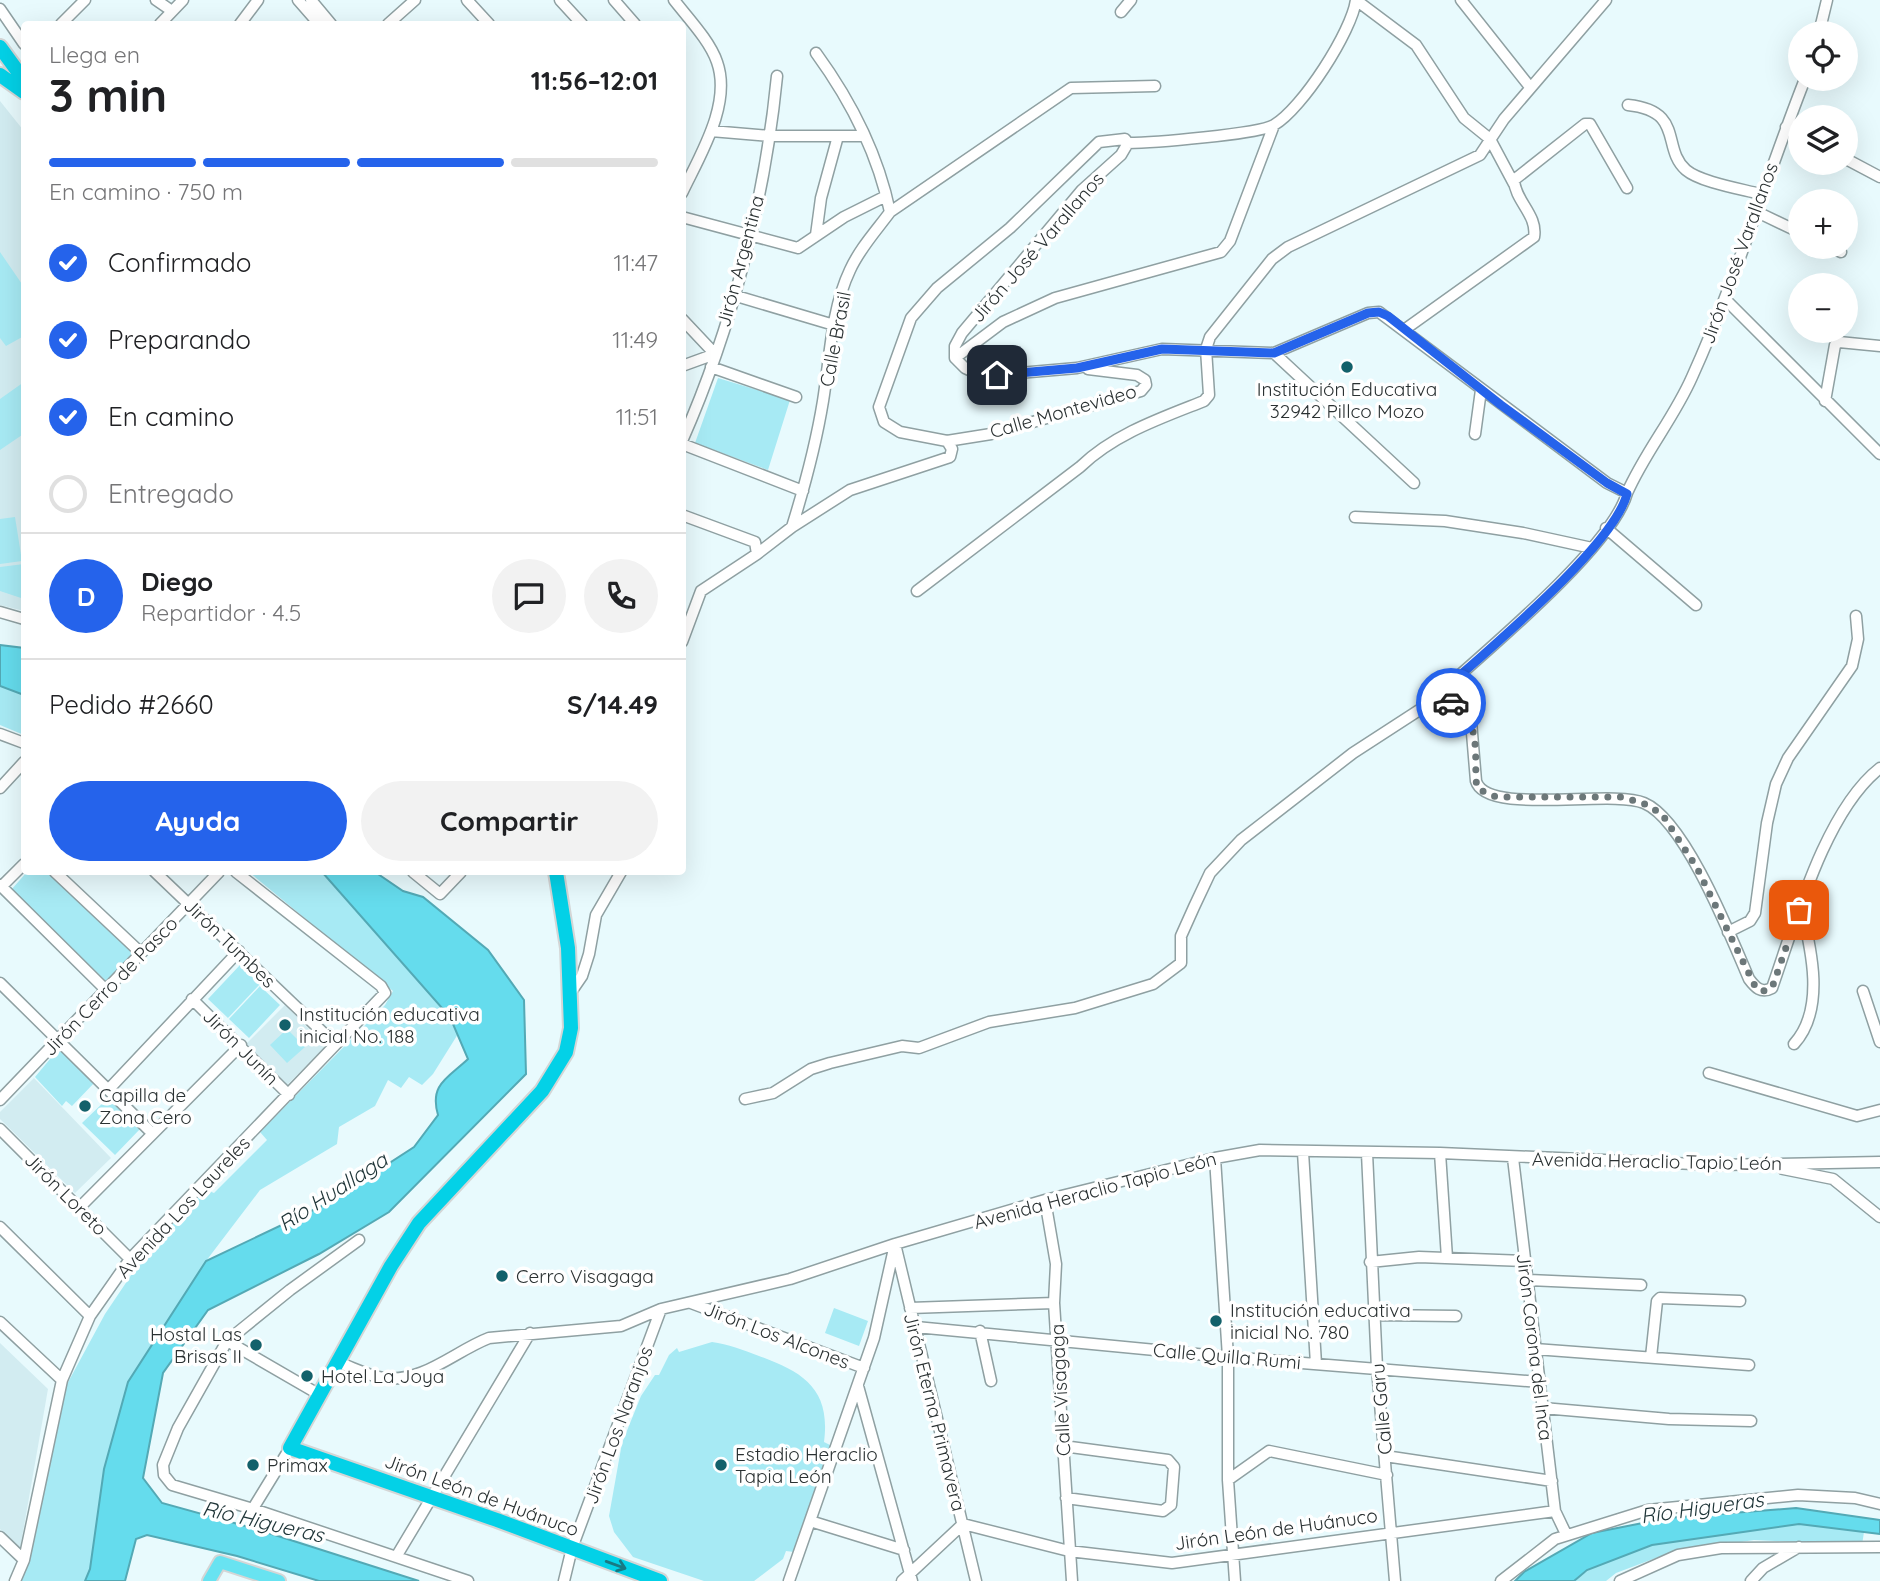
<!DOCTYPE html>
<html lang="es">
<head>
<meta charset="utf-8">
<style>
  :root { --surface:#fff; --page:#f2f2f2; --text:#202124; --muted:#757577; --line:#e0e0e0; --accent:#2563eb }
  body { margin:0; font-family:Quicksand,sans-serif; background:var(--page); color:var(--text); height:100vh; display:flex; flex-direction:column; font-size:26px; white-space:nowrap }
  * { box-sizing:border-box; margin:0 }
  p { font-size:23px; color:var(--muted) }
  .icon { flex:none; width:38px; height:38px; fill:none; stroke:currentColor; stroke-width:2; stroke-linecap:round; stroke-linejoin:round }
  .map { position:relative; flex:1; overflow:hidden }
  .panel { position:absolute; left:21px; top:21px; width:665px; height:854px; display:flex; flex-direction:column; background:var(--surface); border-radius:7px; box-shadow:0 7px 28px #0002 }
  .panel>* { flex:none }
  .fabs { position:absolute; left:1788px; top:21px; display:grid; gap:14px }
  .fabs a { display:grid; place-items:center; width:70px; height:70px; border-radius:50%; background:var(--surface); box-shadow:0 7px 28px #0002; font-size:35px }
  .pin { position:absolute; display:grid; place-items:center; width:60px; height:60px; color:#fff; margin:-30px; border-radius:14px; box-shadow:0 4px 10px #0006 }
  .courier { position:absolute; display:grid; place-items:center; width:70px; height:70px; margin:-35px; border:5px solid #2563eb; border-radius:50%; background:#fff; color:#222; box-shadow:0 2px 9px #0007 }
  .headline em { font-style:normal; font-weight:800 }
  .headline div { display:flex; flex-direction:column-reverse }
  .headline { display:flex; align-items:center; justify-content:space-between; height:119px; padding:0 28px }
  h1 { font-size:46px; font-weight:800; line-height:52px }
  .bar { display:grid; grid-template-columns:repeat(4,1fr); gap:10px 7px; align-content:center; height:84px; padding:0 28px }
  .bar i { height:9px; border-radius:5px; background:var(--line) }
  .bar .selected { background:var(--accent) }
  .bar p { grid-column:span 4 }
  .line { display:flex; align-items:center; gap:18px; padding:0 28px; border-top:2px solid var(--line) }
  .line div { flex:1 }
  .round { display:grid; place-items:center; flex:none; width:74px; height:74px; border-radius:37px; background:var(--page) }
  ol { padding:0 28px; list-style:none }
  li { display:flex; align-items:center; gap:21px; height:77px }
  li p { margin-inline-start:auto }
  li .icon { padding:7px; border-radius:50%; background:var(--accent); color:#fff; stroke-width:4 }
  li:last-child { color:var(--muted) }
  li i { width:38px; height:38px; border:4px solid var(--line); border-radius:50% }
  .button { display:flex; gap:14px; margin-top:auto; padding:14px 28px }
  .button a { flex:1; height:80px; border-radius:42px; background:var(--accent); color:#fff; font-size:28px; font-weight:800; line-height:80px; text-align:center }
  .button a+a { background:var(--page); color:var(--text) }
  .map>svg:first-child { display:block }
  .built { fill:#d2ecf1 }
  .green { fill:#a7eaf4 }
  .water { fill:#65dced; stroke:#53a9b5; stroke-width:2 }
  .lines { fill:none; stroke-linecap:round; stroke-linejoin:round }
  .minor-casing { stroke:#8fa0a2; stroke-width:13 }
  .major-casing { stroke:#d4d6d6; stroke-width:16 }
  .highway-casing { stroke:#d4d6d6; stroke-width:18 }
  .minor { stroke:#fff; stroke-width:10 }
  .major { stroke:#68e3f1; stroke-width:12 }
  .highway { stroke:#03d1e7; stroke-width:14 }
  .oneway { stroke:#187983 }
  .done { stroke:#6c7779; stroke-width:7; stroke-dasharray:0 12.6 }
  .route { stroke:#2563eb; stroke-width:9 }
  .poi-dot { fill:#13616b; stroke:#fff; stroke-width:2.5 }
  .labels { text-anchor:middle; stroke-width:7; stroke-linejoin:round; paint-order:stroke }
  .street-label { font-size:19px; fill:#2a3132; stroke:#fff }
  .poi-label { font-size:19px; fill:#2a3132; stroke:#fff; text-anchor:start }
  .water-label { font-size:21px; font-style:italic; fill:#1e3437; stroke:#fff }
</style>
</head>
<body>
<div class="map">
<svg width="1880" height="1581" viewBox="0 0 1880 1581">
  <rect width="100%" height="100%" fill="#e8fafd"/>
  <path class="built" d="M0,101L24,131V611L0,605Z
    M285,1005L326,1046L286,1086L245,1045Z
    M34,1078L111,1158L75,1193L0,1119V1112Z
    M0,1343L48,1389L20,1549L0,1529Z"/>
  <path class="green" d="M0,252L24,287V336L6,346L0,338Z
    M718,378L790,400L768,470L695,443Z
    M24,382L22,435L0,450V399Z
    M15,517L22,561L0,564V519Z
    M24,564V599L0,591V567Z
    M0,686L24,695V735L0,725Z
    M27,872H51L135,954L108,983L11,890Z
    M249,872H322L450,1017L458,1034L433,1074L422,1085L409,1077L401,1088L388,1080L375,1106L339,1127L337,1144L260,1190L206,1261L128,1382L104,1469L90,1569L85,1581H21L28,1563L66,1386L105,1314L146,1253L204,1189L214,1193L267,1140L260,1132L385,1005L393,991Z
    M240,965L260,984L228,1018L208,999Z
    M260,986L280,1005L249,1038L229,1019Z
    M287,1029L305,1047L287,1063L270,1045Z
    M60,1047L96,1081L72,1106L66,1101L62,1106L35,1077Z
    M108,1098L140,1129L115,1155L82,1123Z
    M834,1308L868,1321L859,1346L825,1333Z
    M712,1342C728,1344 743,1350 759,1356C803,1372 831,1389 824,1442L832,1446L794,1552L786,1551L783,1559L754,1581H704L633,1557L614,1532L609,1516L622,1443L641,1396L655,1375H659L669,1355L677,1348L679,1352Z
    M1799,1524L1864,1532L1862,1545L1754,1540L1669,1553L1616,1573L1606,1581H1574C1629,1535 1730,1534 1799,1524Z"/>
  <path class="water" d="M0,645L24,648V695L0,686Z
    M322,872H375L403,891L423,897L488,950L524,1000L526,1074L389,1212L319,1254L208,1310L163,1373L143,1478L162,1503L256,1529L419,1581H319L237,1556L147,1535L136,1539L125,1581H85L90,1569L104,1469L128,1382L206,1261L326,1204L414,1147L438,1115C429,1084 448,1078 468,1059L450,1017Z
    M1796,1508L1880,1520V1534L1799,1524L1652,1545L1587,1570L1574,1581H1515L1524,1572L1592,1533L1668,1518Z"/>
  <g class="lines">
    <g class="minor-casing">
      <path id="minor" d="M156,0L172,11
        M298,0L319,24
        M311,0L331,24
        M467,0L489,24
        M560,0L582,24
        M614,0L635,24
        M674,0C688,18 710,41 717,62C732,104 700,155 682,193
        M1356,0L1416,45L1464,118L1490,139L1514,184
        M1461,0L1530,87
        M0,9L24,44
        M1121,12L1131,0
        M61,24L85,0
        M160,24L183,0
        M240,24L258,0
        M388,24L415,0
        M1819,33L1827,0
        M1628,105C1685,111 1661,148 1686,170C1700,182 1741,189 1760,194
        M1786,127L1801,134
        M711,131L771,136H864
        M1128,143C1151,143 1259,134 1274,125C1302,109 1352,31 1356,0
        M1846,159L1880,177
        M1755,211L1801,233
        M890,212L1071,88L1155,86
        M682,217L798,248L844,217L886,196
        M816,235L821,198L838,136
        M1830,247L1841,252
        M733,295L834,325
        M1726,300L1880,454
        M682,319L715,354L682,366
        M1404,330L1534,237C1538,215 1515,201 1514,180L1585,124H1590L1627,188
        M1274,353L1414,483
        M955,358L1003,322L1055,298L1221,252L1230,241L1274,125
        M711,367L796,397
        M1825,401L1835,345L1839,342L1880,346
        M1475,434L1481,390
        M682,441C732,328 765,199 777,76
        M947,441L991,434L1141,391L1146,385L1145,380L1137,375L1088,369
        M682,444L803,491
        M682,515L755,542L757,554
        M1355,517L1445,521L1523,533L1592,548
        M792,527C805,485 816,444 823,401C830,358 831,310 850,270C860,248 876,231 890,212C878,154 851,101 816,53
        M1606,528L1696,605
        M917,591L1080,467C1114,434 1161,418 1204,401L1209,395L1206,349L1210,337L1272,259L1288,247L1480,155L1504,119L1606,0
        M0,612L24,619
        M682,642L701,591L757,554L792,527L850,490L950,457L952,449L947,441L900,432L884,422L879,407L911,318L937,288L1010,228L1099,142L1125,139L1128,143L1121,155L1082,190L962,333L955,346V358L965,368L978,374L997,375L1077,368L1162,349L1274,353L1368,313L1379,312L1607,483L1627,493C1645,452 1674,418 1692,377C1736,280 1766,178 1805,79
        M1427,704C1474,661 1612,549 1627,493
        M0,734L24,743
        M0,788L24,762
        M55,872L141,953
        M155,872L335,1044
        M413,872L440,894L461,872
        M0,885L106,990
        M2,886L24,864
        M1728,932L1750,921L1755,913L1767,823L1776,784L1788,758L1852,666L1858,639L1856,616
        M0,983L152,1133
        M1863,991L1880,1042
        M571,992L582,976L589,954L596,915L621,872
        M192,999L289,1095
        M1794,1044C1826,1009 1811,948 1801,906
        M1709,1073L1857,1116L1880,1110
        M109,1089L239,951
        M745,1099L773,1093L811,1069L830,1063L902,1046L919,1048L989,1022L1075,1008L1153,984L1181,963V936L1194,907L1210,873L1241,840L1353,753L1427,705L1451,703L1464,709L1471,721L1476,781C1486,816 1611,789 1644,803C1685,820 1731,937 1749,979C1755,987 1761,994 1772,988C1795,923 1825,811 1880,768
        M0,1100L219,872
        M0,1129L130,1259
        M1303,1152L1316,1364
        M1367,1153L1377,1368L1395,1581
        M1440,1153L1447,1258
        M1215,1158L1228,1357V1480L1235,1581
        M1513,1158L1555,1511L1566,1534
        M1783,1169L1833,1179L1880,1217
        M1045,1200L1056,1264L1054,1303L1072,1581
        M80,1207L241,1045
        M0,1227L90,1316
        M359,1240L290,1290L227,1341L178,1428L163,1465L164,1475L172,1485L253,1509L468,1581
        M896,1248L976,1581
        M1370,1262L1419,1257L1525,1261
        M1529,1280L1641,1285
        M691,1303L864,1368
        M910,1308L1054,1303
        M1374,1315L1456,1316
        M0,1322L62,1380
        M916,1327L1228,1357L1539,1382
        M980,1331L991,1381
        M227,1341L320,1395
        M1535,1349L1749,1365
        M1651,1357L1657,1301L1660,1298L1740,1301
        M337,1362C352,1367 368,1376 384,1378C423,1383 455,1351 489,1338L621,1326L661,1309L790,1279L895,1244L1045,1200L1215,1158L1260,1150L1440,1153L1718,1165L1880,1162
        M858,1386L912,1581
        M1543,1408L1669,1419L1751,1421
        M1063,1446L1168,1460L1174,1467L1171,1505L1163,1511L1066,1498
        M1385,1456L1552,1481
        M1228,1480L1269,1451L1387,1475
        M252,1510L290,1448
        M810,1521L904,1550
        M0,1537L24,1560
        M396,1557L530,1333
        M15,1581L24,1560L62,1380L90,1316L130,1259L385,993L381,986L236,872
        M564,1581L572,1548L661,1309
        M789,1581L874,1338L895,1244
        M902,1581L963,1524L1069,1551L1172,1563L1555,1511
        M1501,1581L1555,1539L1648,1510L1798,1495L1855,1498L1880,1504
        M1620,1581L1678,1555L1721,1548L1880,1547
        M1751,1581L1763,1568L1799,1547"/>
    </g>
    <g class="major-casing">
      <path id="major" d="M209,1581L220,1562L279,1581"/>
    </g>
    <g class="highway-casing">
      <path id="highway" d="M0,47L24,80
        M0,75L24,92
        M556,872L568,948L571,1028L566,1052L542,1091L419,1223L391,1266L290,1448L497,1520L660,1581"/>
    </g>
    <use href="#minor" class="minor"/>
    <use href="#major" class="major"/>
    <use href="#highway" class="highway"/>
  </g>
  <defs><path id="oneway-shaft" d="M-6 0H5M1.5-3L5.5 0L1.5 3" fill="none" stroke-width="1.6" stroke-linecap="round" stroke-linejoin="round" transform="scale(1.75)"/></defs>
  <use class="oneway" href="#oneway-shaft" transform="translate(616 1565) rotate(20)"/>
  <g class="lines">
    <path class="done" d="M1451,703C1480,716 1475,753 1476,781L1478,789L1496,797H1621L1643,803L1662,814L1697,868L1756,988L1763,991L1772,988L1799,910"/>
    <path class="route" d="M997,375L1077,368L1162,349L1274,353L1368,313L1379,312L1388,316L1501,405L1607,483L1627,494C1613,549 1474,661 1427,705L1451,703"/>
  </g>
  <g class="poi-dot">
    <circle cx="1347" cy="367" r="7"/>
    <circle cx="285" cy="1025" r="7"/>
    <circle cx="85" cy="1106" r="7"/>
    <circle cx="502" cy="1276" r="7"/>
    <circle cx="1216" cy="1321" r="7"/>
    <circle cx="256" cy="1345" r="7"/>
    <circle cx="307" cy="1376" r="7"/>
    <circle cx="253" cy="1465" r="7"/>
    <circle cx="721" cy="1465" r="7"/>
  </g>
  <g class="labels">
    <g class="street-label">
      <text transform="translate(1037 247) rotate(-49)" y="7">Jirón José Varallanos</text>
      <text transform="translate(1739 253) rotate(-70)" y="7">Jirón José Varallanos</text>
      <text transform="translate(740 261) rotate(-75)" y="7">Jirón Argentina</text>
      <text transform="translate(835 339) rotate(-79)" y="7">Calle Brasil</text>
      <text transform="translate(1063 411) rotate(-16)" y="7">Calle Montevideo</text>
      <text transform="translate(230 943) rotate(44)" y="7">Jirón Tumbes</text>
      <text transform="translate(110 986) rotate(-46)" y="7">Jirón Cerro de Pasco</text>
      <text transform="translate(241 1047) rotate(45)" y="7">Jirón Junín</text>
      <text transform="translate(1657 1161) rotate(1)" y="7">Avenida Heraclio Tapio León</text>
      <text transform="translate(1095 1190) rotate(-15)" y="7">Avenida Heraclio Tapio León</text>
      <text transform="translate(66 1194) rotate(45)" y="7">Jirón Loreto</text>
      <text transform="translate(183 1207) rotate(-47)" y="7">Avenida Los Laureles</text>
      <text transform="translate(777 1335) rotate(21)" y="7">Jirón Los Alcones</text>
      <text transform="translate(1535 1347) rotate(83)" y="7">Jirón Corona del Inca</text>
      <text transform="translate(1227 1356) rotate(5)" y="7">Calle Quilla Rumi</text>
      <text transform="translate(1060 1390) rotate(-93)" y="7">Calle Visagaga</text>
      <text transform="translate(1381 1409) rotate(-95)" y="7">Calle Garu</text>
      <text transform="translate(935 1412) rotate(76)" y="7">Jirón Eterna Primavera</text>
      <text transform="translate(618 1425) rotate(-70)" y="7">Jirón Los Naranjos</text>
      <text transform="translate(482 1495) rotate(20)" y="7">Jirón León de Huánuco</text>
      <text transform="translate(1276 1529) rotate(-8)" y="7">Jirón León de Huánuco</text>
    </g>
    <g class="poi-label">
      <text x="1347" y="396" text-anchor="middle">Institución Educativa<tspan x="1347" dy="22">32942 Pillco Mozo</tspan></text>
      <text x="299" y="1021">Institución educativa<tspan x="299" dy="22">inicial No. 188</tspan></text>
      <text x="99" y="1102">Capilla de<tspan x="99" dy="22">Zona Cero</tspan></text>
      <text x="516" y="1283">Cerro Visagaga</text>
      <text x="1230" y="1317">Institución educativa<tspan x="1230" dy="22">inicial No. 780</tspan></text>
      <text x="242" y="1341" text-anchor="end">Hostal Las<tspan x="242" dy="22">Brisas II</tspan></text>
      <text x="321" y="1383">Hotel La Joya</text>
      <text x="735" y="1461">Estadio Heraclio<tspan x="735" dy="22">Tapia León</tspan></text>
      <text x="267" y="1472">Primax</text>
    </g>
    <g class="water-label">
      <text transform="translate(333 1192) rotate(-33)" y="7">Río Huallaga</text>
      <text transform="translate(1702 1508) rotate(-8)" y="7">Río Higueras</text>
      <text transform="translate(263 1522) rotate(13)" y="7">Río Higueras</text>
    </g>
  </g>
</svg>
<div class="fabs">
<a><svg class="icon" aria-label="locate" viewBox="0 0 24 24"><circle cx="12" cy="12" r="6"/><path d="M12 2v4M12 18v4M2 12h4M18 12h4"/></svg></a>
<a><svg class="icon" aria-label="layers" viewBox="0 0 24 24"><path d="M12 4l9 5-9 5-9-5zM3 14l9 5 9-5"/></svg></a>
<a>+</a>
<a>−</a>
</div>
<div class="pin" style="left:1799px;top:910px;background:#ea580c"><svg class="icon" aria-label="bag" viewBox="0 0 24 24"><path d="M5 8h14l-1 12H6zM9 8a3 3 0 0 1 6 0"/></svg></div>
<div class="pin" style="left:997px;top:375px;background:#1f2937"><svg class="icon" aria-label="home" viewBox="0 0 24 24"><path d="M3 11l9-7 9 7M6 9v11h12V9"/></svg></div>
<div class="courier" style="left:1451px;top:703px"><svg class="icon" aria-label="car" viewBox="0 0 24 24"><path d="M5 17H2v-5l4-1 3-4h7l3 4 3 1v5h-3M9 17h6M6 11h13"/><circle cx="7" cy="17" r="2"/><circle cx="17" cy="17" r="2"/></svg></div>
<section class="panel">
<div class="headline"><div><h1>3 min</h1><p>Llega en</p></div><em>11:56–12:01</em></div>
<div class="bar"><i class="selected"></i><i class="selected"></i><i class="selected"></i><i></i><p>En camino · 750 m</p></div>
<ol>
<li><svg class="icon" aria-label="check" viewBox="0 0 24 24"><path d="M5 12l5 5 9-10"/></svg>Confirmado<p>11:47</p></li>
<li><svg class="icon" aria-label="check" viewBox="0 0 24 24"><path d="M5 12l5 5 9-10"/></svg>Preparando<p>11:49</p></li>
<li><svg class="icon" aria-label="check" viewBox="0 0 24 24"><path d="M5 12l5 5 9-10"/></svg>En camino<p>11:51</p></li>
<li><i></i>Entregado</li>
</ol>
<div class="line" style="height:126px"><b class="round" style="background:var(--accent);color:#fff">D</b><div><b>Diego</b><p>Repartidor · 4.5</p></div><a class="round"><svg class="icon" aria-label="chat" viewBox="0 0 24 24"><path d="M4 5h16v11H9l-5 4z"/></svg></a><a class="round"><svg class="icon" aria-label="phone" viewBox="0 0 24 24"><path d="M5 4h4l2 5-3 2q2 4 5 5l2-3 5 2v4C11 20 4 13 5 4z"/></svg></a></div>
<div class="line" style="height:91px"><div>Pedido #2660</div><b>S/14.49</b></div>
<div class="button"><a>Ayuda</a><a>Compartir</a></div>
</section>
</div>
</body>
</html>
